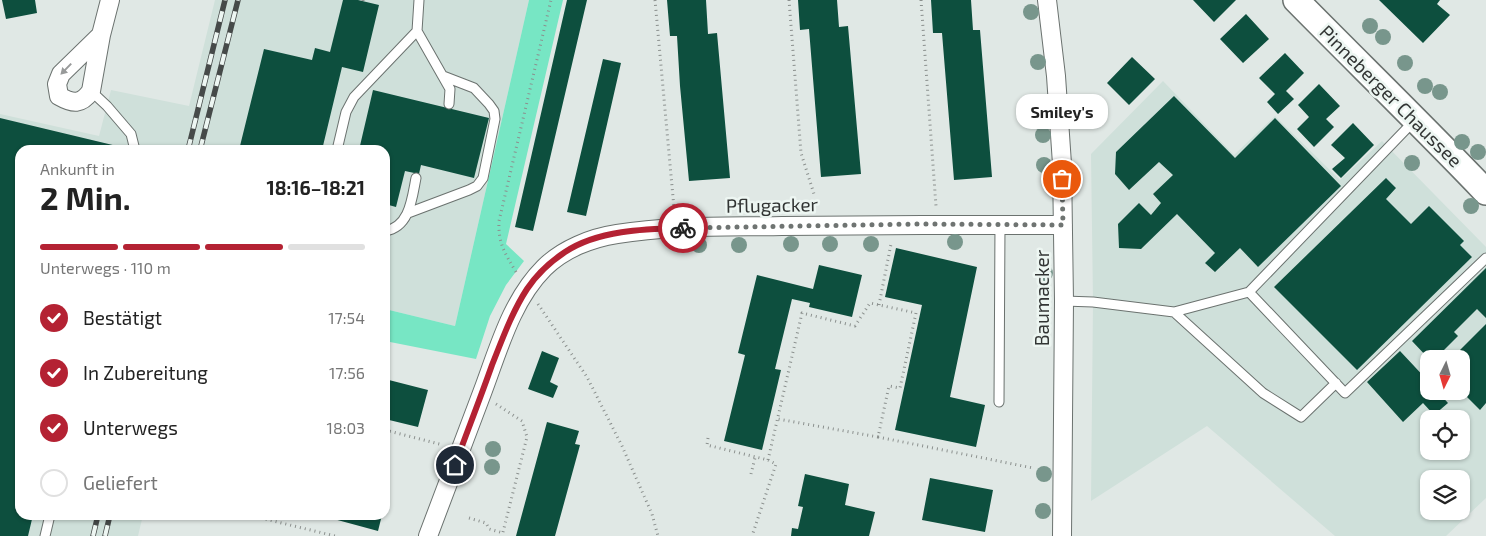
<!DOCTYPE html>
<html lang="de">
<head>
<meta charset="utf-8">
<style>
  :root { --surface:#fff; --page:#f2f2f2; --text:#222; --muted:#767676; --line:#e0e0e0; --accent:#b42233 }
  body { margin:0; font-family:"Exo 2",sans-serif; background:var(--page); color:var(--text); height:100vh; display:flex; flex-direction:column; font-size:19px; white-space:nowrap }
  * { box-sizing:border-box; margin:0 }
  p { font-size:16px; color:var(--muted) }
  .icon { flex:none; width:28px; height:28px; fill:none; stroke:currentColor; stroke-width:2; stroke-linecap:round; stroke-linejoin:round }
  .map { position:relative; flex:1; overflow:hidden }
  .details { position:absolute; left:15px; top:145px; width:375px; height:375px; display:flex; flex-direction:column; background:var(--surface); border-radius:15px; box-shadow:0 1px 4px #0004 }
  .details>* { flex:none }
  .needle { width:32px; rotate:185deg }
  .fabs { position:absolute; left:1420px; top:350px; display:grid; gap:10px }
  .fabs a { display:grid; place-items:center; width:50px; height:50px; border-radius:10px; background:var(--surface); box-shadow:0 1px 4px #0004; font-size:25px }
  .pin { position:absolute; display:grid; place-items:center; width:42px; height:42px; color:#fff; margin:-21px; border:2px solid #fff; border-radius:50%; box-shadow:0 1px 5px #0007 }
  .courier { position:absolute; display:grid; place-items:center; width:50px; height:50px; margin:-25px; border:4px solid #b42233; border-radius:50%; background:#fff; color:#222; box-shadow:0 1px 6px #0007 }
  .bubble { position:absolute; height:35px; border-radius:15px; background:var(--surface); box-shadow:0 1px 4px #0004; font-size:16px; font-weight:700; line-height:35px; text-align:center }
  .headline em { font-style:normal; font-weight:700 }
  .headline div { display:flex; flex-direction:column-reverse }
  .headline { display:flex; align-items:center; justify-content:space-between; height:85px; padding:0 25px }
  h1 { font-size:32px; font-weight:700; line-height:38px }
  .bar { display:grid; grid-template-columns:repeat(4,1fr); gap:8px 5px; align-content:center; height:60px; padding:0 25px }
  .bar i { height:6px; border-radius:4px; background:var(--line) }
  .bar .current { background:var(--accent) }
  .bar p { grid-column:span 4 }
  ol { padding:0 25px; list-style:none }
  li { display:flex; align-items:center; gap:15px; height:55px }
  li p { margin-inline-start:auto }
  li .icon { padding:5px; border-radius:50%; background:var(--accent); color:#fff; stroke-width:4 }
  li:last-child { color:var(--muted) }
  li i { width:28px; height:28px; border:2px solid var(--line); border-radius:50% }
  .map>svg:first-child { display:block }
  .built { fill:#cfe0da; fill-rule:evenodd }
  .green { fill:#77e6c4 }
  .building { fill:#0d4f3e }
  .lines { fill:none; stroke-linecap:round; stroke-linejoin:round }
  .service-casing { stroke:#6b726f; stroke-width:11 }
  .minor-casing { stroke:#6b726f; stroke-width:20 }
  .secondary-casing { stroke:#6b726f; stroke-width:28 }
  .path { stroke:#8b908e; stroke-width:3; stroke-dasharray:1 4; stroke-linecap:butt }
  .service { stroke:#fff; stroke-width:9 }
  .minor { stroke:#fff; stroke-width:18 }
  .secondary { stroke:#fff; stroke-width:25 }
  .rail-casing { stroke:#464a49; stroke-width:5.5 }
  .rail { stroke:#edf6f2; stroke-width:4; stroke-dasharray:11; stroke-linecap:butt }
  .tree { fill:#78968c }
  .oneway { fill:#989a9a }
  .done { stroke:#6f7472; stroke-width:5; stroke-dasharray:0 9 }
  .route { stroke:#b42233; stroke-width:6 }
  .labels { text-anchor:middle; stroke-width:5; stroke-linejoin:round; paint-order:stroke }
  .street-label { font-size:19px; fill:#323534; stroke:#edf6f2 }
</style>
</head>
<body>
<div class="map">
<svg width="1486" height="536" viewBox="0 0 1486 536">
  <rect width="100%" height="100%" fill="#e0e8e5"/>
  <path class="built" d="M215,0H529L455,326L385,309V150H20V515H143L138,536H0V114L99,136L111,90L189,106Z
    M1163,81L1234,155L1275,116L1340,180L1382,141L1486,247V498L1446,536H1335L1207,426L1091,501L1093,302L1091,154ZM1429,359H1461V391H1429ZM1429,419H1461V451H1429ZM1429,479H1461V511H1429Z"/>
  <path class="green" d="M529,0H563L506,244L524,261L506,285L490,316L476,359L385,341V309L455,326Z"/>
  <path class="building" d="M2,0H35L37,13L6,19Z
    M343,0H358L379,5L363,72L342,67L322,150H239L264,49L312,60L315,48L330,52Z
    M567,0H587L533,231L515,227Z
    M667,0H706L708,34L717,33L730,178L689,181L680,86L677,36H670Z
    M798,0H837L839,27L848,26L861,174L821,177L809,29L800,30Z
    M931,0H971L973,30H980L992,177L954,180L942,33H933Z
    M1193,0H1236L1214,22Z
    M1379,0H1440L1437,4L1450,15L1423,43Z
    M1246,14L1269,39L1243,63L1220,39Z
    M1285,53L1304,73L1286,91L1294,99L1278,114L1267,102L1275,94L1259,78Z
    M1132,57L1155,79L1129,105L1107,83Z
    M603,59L621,63L586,216L567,212Z
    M1319,84L1340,106L1326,119L1334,127L1314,147L1297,129L1309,117L1298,105Z
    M373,90L489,118L474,178L421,165L419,174L405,171L396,207L385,204V150H359Z
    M1174,96L1235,158L1275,118L1341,186L1258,267L1240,248L1215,272L1205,263L1215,253L1177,214L1141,249L1119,248L1118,224L1139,203L1151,215L1161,203L1153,194L1173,175L1159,162L1129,190L1115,174L1116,152Z
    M0,118L121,147V150H20V515H33L28,536H0Z
    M1353,123L1374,145L1341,178L1332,169L1345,158L1331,145Z
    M1386,178L1396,188L1386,199L1411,224L1429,206L1464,241L1460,245L1472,257L1357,370L1274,287Z
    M896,248L977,267L950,397L985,405L976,447L895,430L922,305L885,297Z
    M819,265L862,275L852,317L809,307L810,303L792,299L775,369L781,370L762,450L724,441L745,355L738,353L757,275L813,289Z
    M1486,268V318L1477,309L1454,332L1458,336L1435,359H1429L1412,341Z
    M1486,324V403L1480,410L1461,391V359H1451Z
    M542,351L559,358L550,382L558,386L553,398L528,389Z
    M1400,351L1429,382V391H1437L1448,403L1434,415L1423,403L1403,422L1367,382Z
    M385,379L428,390L418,427L385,419Z
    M547,422L579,431L575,444L580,445L555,536H516Z
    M805,474L849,484L845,505L875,512L869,536H791L792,528L798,529L803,507L798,506Z
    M930,478L993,490L985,532L922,520Z
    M319,515H382L378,531Z"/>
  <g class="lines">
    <g class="service-casing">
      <path id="service" d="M417,31L450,89L449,104
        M91,91L107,106L131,134L135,150
        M337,150L346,112L354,97L417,31L419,0
        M408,213L469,190L477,186L483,178L495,119L494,111L489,104L474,88L443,76
        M385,231C410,227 412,198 416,178
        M1249,292L1414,121
        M1064,301L1093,302L1174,312L1249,292L1345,393L1486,258
        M1174,312L1263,393L1301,417L1336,383
        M999,402L1000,225
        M45,536L50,515"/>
    </g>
    <g class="minor-casing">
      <path id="minor" d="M1047,0L1056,76L1062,164L1064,301L1062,536
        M101,35L61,74L57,84L59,96C73,104 81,105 91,91L101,35L110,0
        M428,536C446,488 464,441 482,393C498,351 511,301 544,268C563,249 591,238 617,234C670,225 729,227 782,226C876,225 969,225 1063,225"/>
    </g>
    <g class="secondary-casing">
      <path id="secondary" d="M1296,0C1359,64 1424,127 1486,192"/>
    </g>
    <path class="path" d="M655,0L674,208
      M789,0L801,153L814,194
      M921,0L936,206
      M363,1V0
      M516,272C505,253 498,244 499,221L551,0
      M538,304L587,377L622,446L652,514L658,536
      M879,305L891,244
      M496,404L522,421L527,437L502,536
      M385,430L443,445
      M878,437L1033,468
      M708,438L707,445L768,460L776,464L752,536
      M768,460L802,313L855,326L870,303L916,313L900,388L889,386L878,437L778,419
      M751,474L755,458
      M261,518L335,536
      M469,518L486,523L489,529L503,533"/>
    <use href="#service" class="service"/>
    <use href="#minor" class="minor"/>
    <use href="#secondary" class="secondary"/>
    <g class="rail-casing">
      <path id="rail" d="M188,150L225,0
        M200,150L238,0
        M93,536L98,515
        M105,536L110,515"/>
    </g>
    <use href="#rail" class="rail"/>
  </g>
  <g class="tree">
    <circle cx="1031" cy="12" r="8"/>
    <circle cx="1370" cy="26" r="8"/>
    <circle cx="1383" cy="37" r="8"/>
    <circle cx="1038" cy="62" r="8"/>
    <circle cx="1405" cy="63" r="8"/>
    <circle cx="1425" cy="86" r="8"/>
    <circle cx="1440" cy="92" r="8"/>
    <circle cx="1042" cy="111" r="8"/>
    <circle cx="1043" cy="135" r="8"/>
    <circle cx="1462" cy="142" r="8"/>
    <circle cx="1478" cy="152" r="8"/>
    <circle cx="1412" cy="163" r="8"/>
    <circle cx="1044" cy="165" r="8"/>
    <circle cx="1471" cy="206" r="8"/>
    <circle cx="955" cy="242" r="8"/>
    <circle cx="791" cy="244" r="8"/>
    <circle cx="830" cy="244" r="8"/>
    <circle cx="871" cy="244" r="8"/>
    <circle cx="699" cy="245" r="8"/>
    <circle cx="739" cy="245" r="8"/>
    <circle cx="1045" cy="273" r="8"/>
    <circle cx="493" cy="449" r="8"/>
    <circle cx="492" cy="467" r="8"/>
    <circle cx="1044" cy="474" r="8"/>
    <circle cx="1043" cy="511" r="8"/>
  </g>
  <defs><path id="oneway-solid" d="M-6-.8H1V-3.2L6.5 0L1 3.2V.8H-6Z" transform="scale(1.25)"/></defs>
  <use class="oneway" href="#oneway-solid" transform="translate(66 69) rotate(134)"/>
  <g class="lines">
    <path class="done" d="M683,228L920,224L1063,225L1062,179"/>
    <path class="route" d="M455,465C467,432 480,399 492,365C502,340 512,312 527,289C537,274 550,262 565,252C598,230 645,229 683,228"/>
  </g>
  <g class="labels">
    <g class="street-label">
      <text transform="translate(1391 96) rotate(45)" y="7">Pinneberger Chaussee</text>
      <text transform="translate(772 205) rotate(-1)" y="7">Pflugacker</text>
      <text transform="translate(1042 298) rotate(-90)" y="7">Baumacker</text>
    </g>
  </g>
</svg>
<div class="fabs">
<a><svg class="needle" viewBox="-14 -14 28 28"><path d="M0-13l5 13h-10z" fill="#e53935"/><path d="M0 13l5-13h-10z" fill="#767676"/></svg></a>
<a><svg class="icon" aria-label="locate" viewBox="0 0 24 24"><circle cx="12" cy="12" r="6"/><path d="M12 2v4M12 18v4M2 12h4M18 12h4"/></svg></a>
<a><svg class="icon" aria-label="layers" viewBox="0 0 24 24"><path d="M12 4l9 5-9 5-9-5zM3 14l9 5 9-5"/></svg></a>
</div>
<div class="pin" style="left:1062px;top:179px;background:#ea580c"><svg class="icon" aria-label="bag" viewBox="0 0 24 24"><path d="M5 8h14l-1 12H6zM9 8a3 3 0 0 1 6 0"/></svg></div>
<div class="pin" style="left:455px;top:465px;background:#1f2937"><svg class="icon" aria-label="home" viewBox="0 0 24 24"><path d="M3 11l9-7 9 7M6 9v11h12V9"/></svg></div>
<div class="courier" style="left:683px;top:228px"><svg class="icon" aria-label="bike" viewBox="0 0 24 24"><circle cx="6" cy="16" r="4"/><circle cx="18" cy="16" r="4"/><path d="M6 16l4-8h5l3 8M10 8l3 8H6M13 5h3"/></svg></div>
<div class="bubble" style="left:1016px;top:94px;width:92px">Smiley's</div>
<section class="details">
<div class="headline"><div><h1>2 Min.</h1><p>Ankunft in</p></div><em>18:16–18:21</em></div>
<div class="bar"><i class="current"></i><i class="current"></i><i class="current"></i><i></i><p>Unterwegs · 110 m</p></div>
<ol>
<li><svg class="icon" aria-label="check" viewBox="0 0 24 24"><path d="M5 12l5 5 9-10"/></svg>Bestätigt<p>17:54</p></li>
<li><svg class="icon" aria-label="check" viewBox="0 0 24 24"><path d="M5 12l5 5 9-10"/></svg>In Zubereitung<p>17:56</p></li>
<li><svg class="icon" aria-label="check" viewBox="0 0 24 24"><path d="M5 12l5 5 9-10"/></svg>Unterwegs<p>18:03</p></li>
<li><i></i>Geliefert</li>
</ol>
</section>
</div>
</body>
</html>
